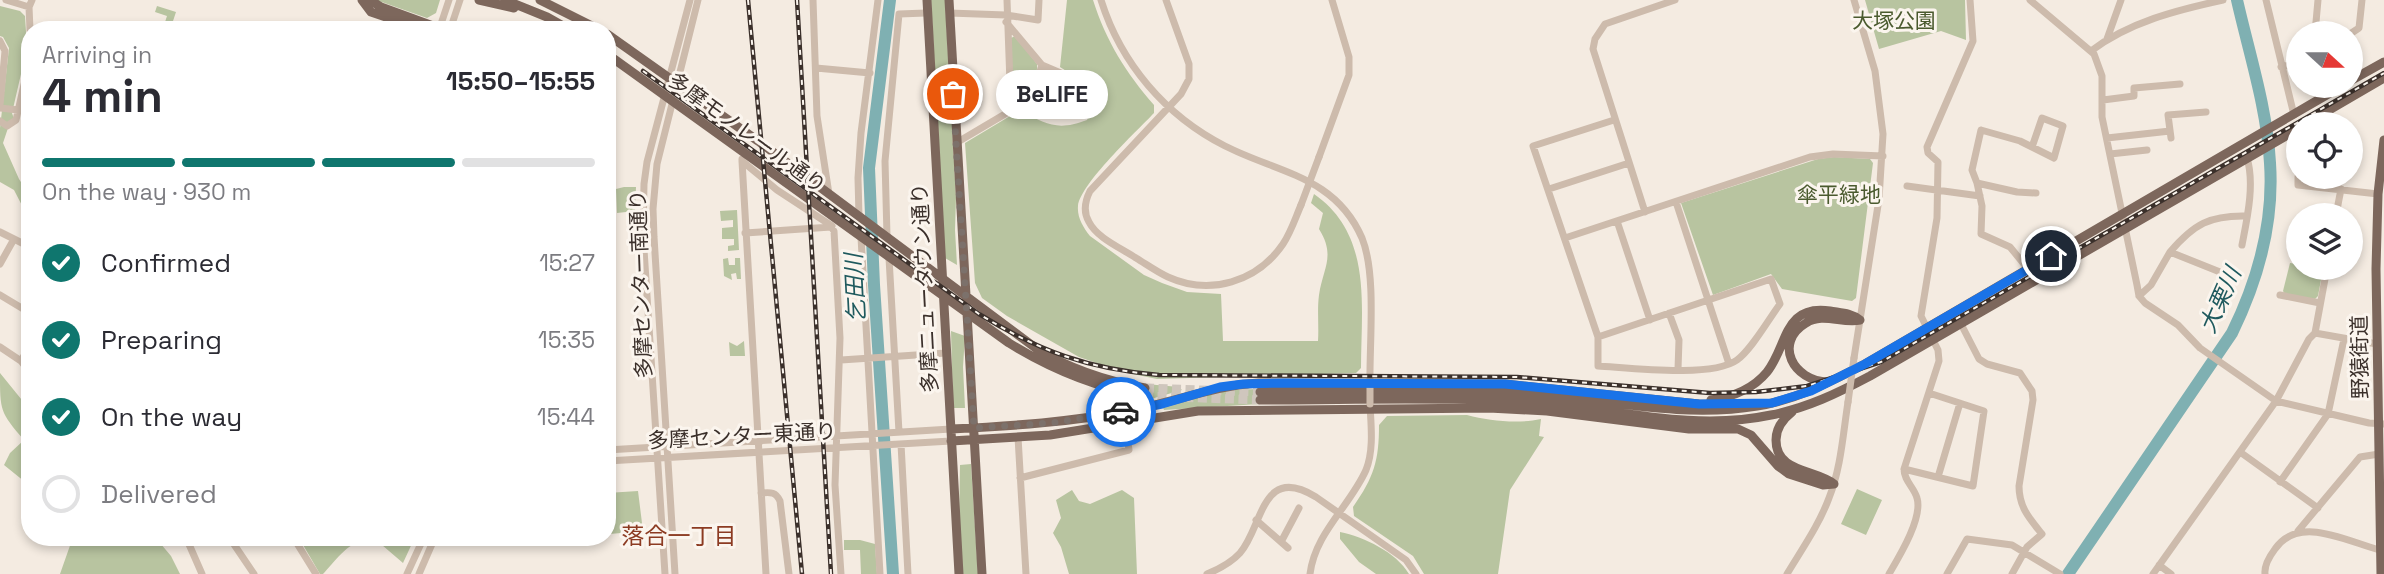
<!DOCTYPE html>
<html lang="en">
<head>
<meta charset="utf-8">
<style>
  :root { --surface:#fff; --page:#f2f2f3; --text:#2b2b33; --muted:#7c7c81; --line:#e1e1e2; --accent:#0f766e }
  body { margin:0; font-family:"Space Grotesk","Noto Sans JP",sans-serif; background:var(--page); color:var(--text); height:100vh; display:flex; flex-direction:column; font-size:26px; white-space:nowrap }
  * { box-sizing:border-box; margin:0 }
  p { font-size:23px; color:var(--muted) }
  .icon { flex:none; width:38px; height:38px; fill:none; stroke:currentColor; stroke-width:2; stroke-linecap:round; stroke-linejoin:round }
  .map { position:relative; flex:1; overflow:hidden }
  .side { position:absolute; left:21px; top:21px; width:595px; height:525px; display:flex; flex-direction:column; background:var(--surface); border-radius:28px; box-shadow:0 4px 10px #0003 }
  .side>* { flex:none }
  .needle { width:46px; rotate:111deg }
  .buttons { position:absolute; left:2286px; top:21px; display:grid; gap:14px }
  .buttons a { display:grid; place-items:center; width:77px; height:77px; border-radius:50%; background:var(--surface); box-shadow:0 4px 10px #0003; font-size:35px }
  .pin { position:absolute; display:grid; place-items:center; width:60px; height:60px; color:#fff; margin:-30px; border:4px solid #fff; border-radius:50%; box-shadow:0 2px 7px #0007 }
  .courier { position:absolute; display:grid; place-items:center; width:70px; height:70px; margin:-35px; border:5px solid #1a73e8; border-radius:50%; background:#fff; color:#222; box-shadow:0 2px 9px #0007 }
  .bubble { position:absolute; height:49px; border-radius:24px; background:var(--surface); box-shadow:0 4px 10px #0003; font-size:23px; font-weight:800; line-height:49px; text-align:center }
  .summary em { font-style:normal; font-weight:800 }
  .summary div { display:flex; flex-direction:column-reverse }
  .summary { display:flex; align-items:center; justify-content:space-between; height:119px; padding:0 21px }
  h1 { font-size:46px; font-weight:800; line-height:52px }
  .bar { display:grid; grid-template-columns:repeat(4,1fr); gap:10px 7px; align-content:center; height:84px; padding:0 21px }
  .bar i { height:9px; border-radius:5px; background:var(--line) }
  .bar .selected { background:var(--accent) }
  .bar p { grid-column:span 4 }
  ol { padding:0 21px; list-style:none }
  li { display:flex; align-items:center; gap:21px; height:77px }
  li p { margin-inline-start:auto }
  li .icon { padding:7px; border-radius:50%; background:var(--accent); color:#fff; stroke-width:4 }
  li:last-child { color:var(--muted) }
  li i { width:38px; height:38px; border:4px solid var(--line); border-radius:50% }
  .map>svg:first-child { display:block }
  .green { fill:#b8c4a0 }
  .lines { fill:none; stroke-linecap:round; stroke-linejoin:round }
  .river { stroke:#7fb0b2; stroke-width:12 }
  .major-tunnel { stroke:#cfc6bd; stroke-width:9; stroke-dasharray:9 4.5; stroke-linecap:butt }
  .minor { stroke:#cdbbac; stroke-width:7 }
  .major { stroke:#7d675c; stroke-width:9 }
  .rail-casing { stroke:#3b302b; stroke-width:4.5 }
  .rail { stroke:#fbf5ee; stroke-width:2; stroke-dasharray:5; stroke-linecap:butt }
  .minor-bridge { stroke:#cdbbac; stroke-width:7 }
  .done { stroke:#7c716b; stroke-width:7; stroke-dasharray:0 12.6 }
  .route { stroke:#1a73e8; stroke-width:9 }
  .labels { text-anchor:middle; stroke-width:6; stroke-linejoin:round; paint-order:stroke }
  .park-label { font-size:21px; fill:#4a5a2e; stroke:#fbf5ee }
  .street-label { font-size:21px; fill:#3b302b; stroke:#fbf5ee }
  .water-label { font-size:23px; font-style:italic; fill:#1f5a5e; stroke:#fbf5ee }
  .neighbourhood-label { font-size:23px; fill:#8c3b22; stroke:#fbf5ee }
</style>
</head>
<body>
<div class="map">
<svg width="2384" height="574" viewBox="0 0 2384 574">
  <rect width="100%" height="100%" fill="#f4ebe1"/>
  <path class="green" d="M376,0H440L436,13L427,18Z
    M931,0H945L956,198L955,230L957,265L945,258Z
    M1067,0H1093C1106,41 1126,73 1154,105V113C1136,132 1081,183 1078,206C1077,217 1083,227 1090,236L1144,275L1162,283L1187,292L1221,294L1223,341H1318C1319,326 1317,310 1319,295C1323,268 1336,256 1319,229L1323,213L1311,203L1314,194C1373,235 1361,306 1361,368L1356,373L1157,379L1123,372L1079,357L1007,316L982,298L975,283L965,143L1020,110C1047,125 1058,131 1087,120L1099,92L1060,67Z
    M1865,0H1965L1966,40L1941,31L1879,49Z
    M0,6L20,11L25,16L27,48L12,113L14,119L10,122L3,143L19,179L30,196V221L14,190L0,182V128L9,48L3,37L0,36Z
    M157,6L176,12L170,30L163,28L167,16L155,12Z
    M1015,36L1037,64C1038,78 1031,96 1018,103L1013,100L1011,38Z
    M1834,157L1870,159L1873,163L1856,298L1852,301L1782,289L1771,274L1713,295L1681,203L1818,159Z
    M624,187H636L635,211L617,213L616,189Z
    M737,210L739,250L728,251V246L734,245V239H722V228L733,227V220L721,221L720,211Z
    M728,258L729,265H735V258H740L741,279H737L736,273L731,274L732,280L724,276L723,259Z
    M2290,263L2298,264V268L2323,269L2318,296L2315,299L2285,294L2283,291Z
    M951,331L965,336L963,367L965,408H953Z
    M744,341L745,356H730L729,342L737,346Z
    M0,373L30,410V486L4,465L10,453L24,440C0,412 0,411 0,373Z
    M1146,384L1179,387L1182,390L1144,401Z
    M1258,389L1259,404L1164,410L1163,408L1225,390Z
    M1467,415C1490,421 1518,424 1541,419L1539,436L1544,437L1510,490L1498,574H1424L1413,556L1354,516L1353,507C1374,477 1379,461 1379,425L1387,416Z
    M971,464L978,574H963L959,524L960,465Z
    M1857,489L1882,500L1866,535L1841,524Z
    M1072,490L1079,501L1090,504L1122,490L1134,498L1137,574H1069L1061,547L1053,533L1061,518L1056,500Z
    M638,491L643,531L610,534V524L607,523V493Z
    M1340,532C1364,537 1396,552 1409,574H1376L1359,562L1340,539Z
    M73,537H155L171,556L180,574H60Z
    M415,537L403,563L375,539L371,543C353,534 335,562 323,574H320L299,538Z
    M844,540H860L875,544L877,574H861L860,550H844Z"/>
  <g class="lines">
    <path class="river" d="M890,0L869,168L874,285L893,574
      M2068,574L2232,333C2258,280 2274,222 2270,163C2267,108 2249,53 2237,0"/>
    <path class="major-tunnel" d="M1145,388L1260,392
      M1144,396L1260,400"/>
    <path class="minor" d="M6,0L29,7
      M813,0L817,116L829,194
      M1007,0L1011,111
      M1101,0C1121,64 1166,116 1225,146C1278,173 1335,176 1362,238C1377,275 1369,345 1370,386
      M1166,0L1189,64V79L1181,94L1090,191C1085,201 1083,212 1089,222C1097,238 1121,248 1136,258C1146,264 1157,272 1168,277C1210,296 1257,282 1283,244C1291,232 1295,219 1301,205
      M1854,0L1875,71L1883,134L1879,199L1854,358
      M2030,0L2094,54L2102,76V117L2137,285L2139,296L2145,303L2178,325L2200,348L2276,401L2369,423L2384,424
      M2266,0L2294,115
      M949,13L1006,15L1038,20L1039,0
      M30,30L29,7L32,0
      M439,30L449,0
      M450,30L460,0
      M2315,33L2318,0
      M2350,34L2359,28L2362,0
      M2107,39L2121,0
      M0,41L5,51L0,105
      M2091,51C2129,22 2177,10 2223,0
      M1042,65L1063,74L1097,95
      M2281,67L2298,63
      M816,68L870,73
      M2103,100L2134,96V88L2180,84
      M0,108L18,110
      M0,121L7,126L16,120L30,58
      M2294,131L2298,164
      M2107,138L2170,131
      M2171,138L2168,115L2206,112
      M956,143L1027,101L1032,96L1042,65L1006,22
      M2110,154L2147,150
      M1319,157L1349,75V57L1332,0
      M742,159V161L777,190L832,226
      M742,161L766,574
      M2298,177V185L2378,194
      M1977,183L2017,192L2036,193
      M1907,186L1980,196
      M1549,189L1629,163
      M1676,202L1729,364
      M1645,212L1593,49L1595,39L1605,24L1675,0
      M2336,215L2341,189
      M859,216L858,178L861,133L878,0
      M1617,221L1650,320
      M0,232L30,247
      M745,233L831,227L834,231L840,338L835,485L841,574
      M887,236L885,161L899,14L926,13
      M861,237L880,574
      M1565,238L1810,157L1833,154L1883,156
      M2242,245C2247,219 2255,184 2247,158
      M2170,252C2194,224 2210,215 2247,216
      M889,258L899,432
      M0,264L14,239
      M2028,269L2010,247L1981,234L1982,206L1977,183L1972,170L1981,130L2020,141L2054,158L2063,126L2042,118L2032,147
      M0,295L30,313
      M2280,295L2320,303
      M2139,296L2151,285L2170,252L2220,272
      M1669,313L1679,340L1678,369
      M1961,324L1979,359L1987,364L2020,373L2032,391L2033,400L2019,486C2019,507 2029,518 2042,534L2027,547L2012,574
      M2315,333L2377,344
      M1598,337L1771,279L1780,304C1768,320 1752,349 1737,360C1712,378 1631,368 1598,366V337L1533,146L1614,120
      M0,347L21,361L30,373
      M841,360L946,353
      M21,361L30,345
      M1018,437L1026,574
      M901,444L908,574
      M607,450L951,429
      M2240,452L2318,508
      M607,461L951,441
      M1904,469L1973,486L1984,411L1929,393
      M1938,477L1960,403
      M1020,478L1129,450L1125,422
      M2280,482L2328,414L2344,339
      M761,493C771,492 776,492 780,501L789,574
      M1256,520L1288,548
      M2298,531L2360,457L2379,454
      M183,537L188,542L202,574
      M229,537L254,574
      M293,537L316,574
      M1281,542L1299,508
      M2159,565L2171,574
      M407,574L424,537
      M419,574L435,537
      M665,574L643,234L644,184L647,162L690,0
      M675,574L654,237L653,209L657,164L698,0
      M1207,574C1219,569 1231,563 1240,553C1263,527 1261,463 1316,497L1406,560L1416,574
      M1310,574C1315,533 1350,506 1366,470C1374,450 1371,425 1370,405
      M1787,574C1802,549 1819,525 1829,498C1841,468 1843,434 1848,402
      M1889,574C1899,557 1923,518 1917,498C1914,487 1904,481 1904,469L1939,361L1938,350L1921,316L1937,218L1938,162L1928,153L1927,147L1973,41L1970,0
      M1947,574L1967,539L2012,545L2060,574
      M2153,574L2276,401L2309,339L2315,333L2327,268
      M2265,574C2264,565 2269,557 2275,549C2299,514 2348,542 2380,550"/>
    <path class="major" d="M362,0L371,12L424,30
      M370,0L381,7L444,30
      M479,0L514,8
      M505,0L547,17L570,30
      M540,0L600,30
      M927,0L959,574
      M949,0L982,574
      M607,34L758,141L1037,349C1070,369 1107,381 1145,388
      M607,54L1009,343C1051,369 1095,387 1144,396
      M2350,81L2384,62
      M2305,124L2384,78
      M1828,382C1793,381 1773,343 1806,323C1822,312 1843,324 1860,320
      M1260,392C1341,392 1423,388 1504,392C1587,395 1675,420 1757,406C1796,400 1830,382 1865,364L2342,86
      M1260,400C1346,400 1431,397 1517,401C1601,405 1687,433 1771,415C1807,408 1838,393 1870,376L2298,129
      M1711,400C1732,397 1753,389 1767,372C1788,346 1783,304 1830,311C1841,313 1851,313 1860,320
      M1792,412C1783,419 1776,428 1776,440C1776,473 1815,469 1834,484
      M951,429C1012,426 1072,422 1133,410C1175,402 1215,385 1259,383L1505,384L1699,404L1724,405
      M951,441L1050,435L1198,411L1489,408L1547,411L1689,429H1738L1751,435L1778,466L1789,474L1823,485L1834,484
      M2381,574L2376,269L2378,194L2384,140"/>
    <g class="rail-casing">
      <path id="rail" d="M748,0L802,574
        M797,0L831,574
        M643,71L979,314C1039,351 1088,369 1159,375L1517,377L1710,393L1756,392L1807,386L1881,362L2384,73"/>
    </g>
    <use href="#rail" class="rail"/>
    <path class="minor-bridge" d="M1301,205L1319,157
      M1370,387V404
      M1848,402L1854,358"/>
  </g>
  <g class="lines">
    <path class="done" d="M953,94L974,428L1052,423L1121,412"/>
    <path class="route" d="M1121,412L1162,404L1220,387L1243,384L1284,383L1505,384L1699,404L1772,403L1811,391L1865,364L2051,256"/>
  </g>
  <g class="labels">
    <g class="park-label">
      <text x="1894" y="28">大塚公園</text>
      <text x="1839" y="202">傘平緑地</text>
    </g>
    <g class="street-label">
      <text transform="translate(747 133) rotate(36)" y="7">多摩モノレール通り</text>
      <text transform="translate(641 284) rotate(-92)" y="7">多摩センター南通り</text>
      <text transform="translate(925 288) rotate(-93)" y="7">多摩ニュータウン通り</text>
      <text transform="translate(2360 357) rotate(-91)" y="7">野猿街道</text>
      <text transform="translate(742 436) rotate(-3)" y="7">多摩センター東通り</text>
    </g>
    <g class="water-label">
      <text transform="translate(855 288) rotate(-93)" y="8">乞田川</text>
      <text transform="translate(2220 300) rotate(-66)" y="8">大栗川</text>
    </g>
    <g class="neighbourhood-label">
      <text x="679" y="544">落合一丁目</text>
    </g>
  </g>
</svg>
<div class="buttons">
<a><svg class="needle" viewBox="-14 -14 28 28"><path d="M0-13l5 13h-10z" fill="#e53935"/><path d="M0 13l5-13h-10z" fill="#7c7c81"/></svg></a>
<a><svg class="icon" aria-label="locate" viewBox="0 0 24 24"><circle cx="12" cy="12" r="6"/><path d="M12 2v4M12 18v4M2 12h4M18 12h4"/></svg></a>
<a><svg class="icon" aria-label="layers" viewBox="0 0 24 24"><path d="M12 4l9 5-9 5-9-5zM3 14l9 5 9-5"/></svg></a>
</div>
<div class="pin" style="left:953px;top:94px;background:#ea580c"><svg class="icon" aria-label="bag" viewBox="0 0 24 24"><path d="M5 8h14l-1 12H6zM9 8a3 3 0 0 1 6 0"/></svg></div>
<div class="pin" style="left:2051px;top:256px;background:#1f2937"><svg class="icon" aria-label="home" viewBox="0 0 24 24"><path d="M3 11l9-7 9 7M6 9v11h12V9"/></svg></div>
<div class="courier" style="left:1121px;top:412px"><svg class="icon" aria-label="car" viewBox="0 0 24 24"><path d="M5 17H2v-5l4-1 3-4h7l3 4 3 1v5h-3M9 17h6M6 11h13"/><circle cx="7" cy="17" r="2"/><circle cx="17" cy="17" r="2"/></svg></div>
<div class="bubble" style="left:996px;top:70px;width:112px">BeLIFE</div>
<section class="side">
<div class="summary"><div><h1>4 min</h1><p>Arriving in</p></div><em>15:50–15:55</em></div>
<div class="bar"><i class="selected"></i><i class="selected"></i><i class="selected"></i><i></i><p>On the way · 930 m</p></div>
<ol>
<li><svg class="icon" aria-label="check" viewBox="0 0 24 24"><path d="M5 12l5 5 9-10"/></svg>Confirmed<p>15:27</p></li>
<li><svg class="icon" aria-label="check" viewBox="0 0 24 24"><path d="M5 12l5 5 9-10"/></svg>Preparing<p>15:35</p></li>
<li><svg class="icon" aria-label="check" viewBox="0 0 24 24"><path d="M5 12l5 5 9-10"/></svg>On the way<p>15:44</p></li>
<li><i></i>Delivered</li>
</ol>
</section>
</div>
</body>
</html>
